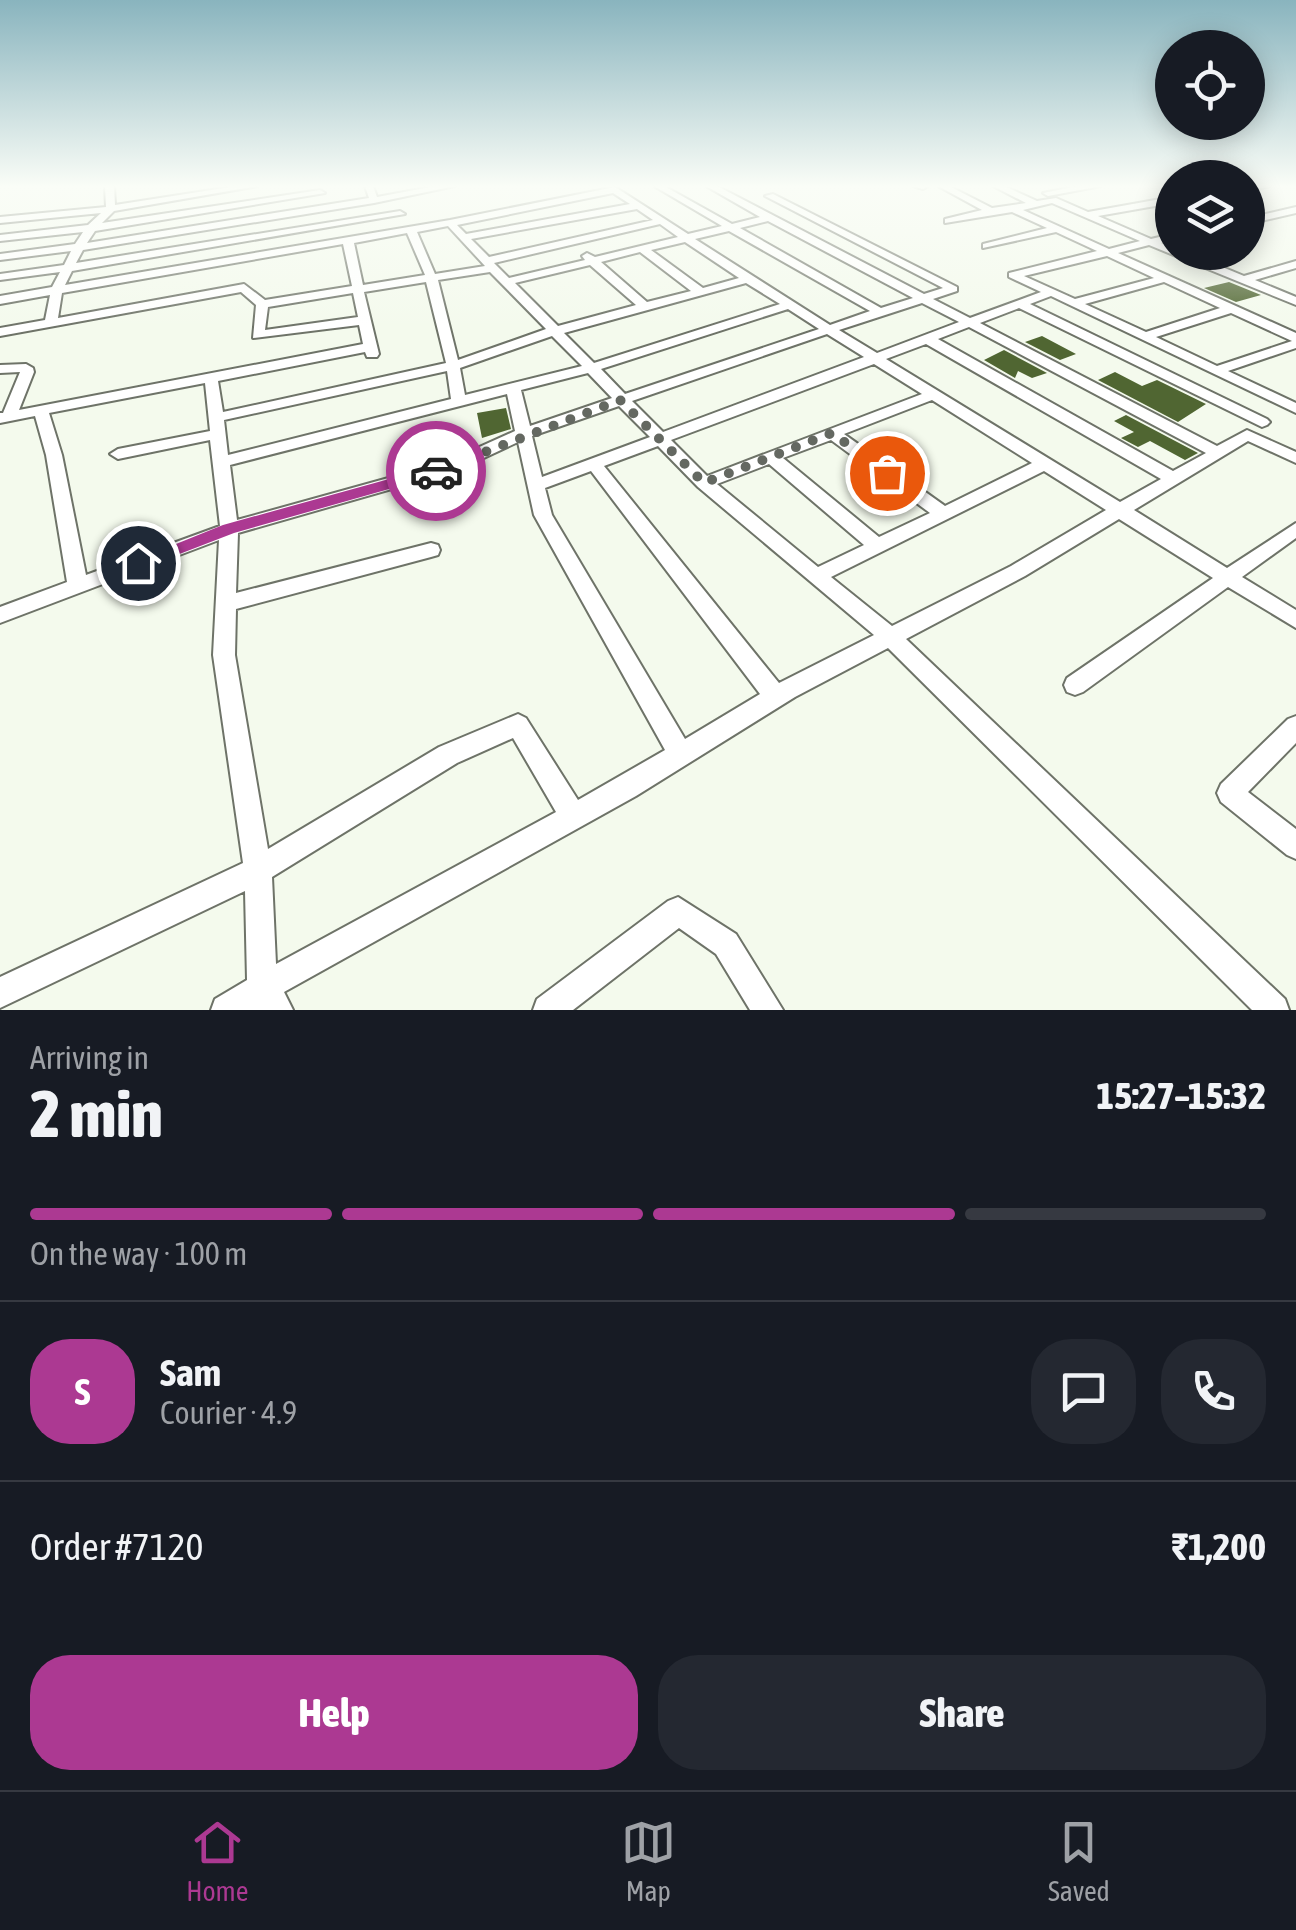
<!DOCTYPE html>
<html lang="en">
<head>
<meta charset="utf-8">
<style>
  :root { --surface:#171b24; --page:#242831; --text:#f1f3f6; --muted:#9ea1a6; --line:#363941; --accent:#ac3992 }
  body { margin:0; font-family:"Asap Condensed",sans-serif; background:var(--page); color:var(--text); height:100vh; display:flex; flex-direction:column; font-size:38px; white-space:nowrap }
  * { box-sizing:border-box; margin:0 }
  p { font-size:32px; color:var(--muted) }
  .icon { flex:none; width:55px; height:55px; fill:none; stroke:currentColor; stroke-width:2; stroke-linecap:round; stroke-linejoin:round }
  .map { position:relative; height:1010px; overflow:hidden }
  .side { display:flex; flex-direction:column; background:var(--surface); flex:1 }
  .side>* { flex:none }
  .fabs { position:absolute; left:1155px; top:30px; display:grid; gap:20px }
  .fabs a { display:grid; place-items:center; width:110px; height:110px; border-radius:50%; background:var(--surface); box-shadow:0 5px 25px #0003; font-size:50px }
  .pin { position:absolute; display:grid; place-items:center; width:85px; height:85px; color:#fff; margin:-42px; border:5px solid #fff; border-radius:50%; box-shadow:0 2px 10px #0007 }
  .courier { position:absolute; display:grid; place-items:center; width:100px; height:100px; margin:-50px; border:8px solid #ac3992; border-radius:50%; background:#fff; color:#222; box-shadow:0 2px 12px #0007 }
  .summary em { font-style:normal; font-weight:800 }
  .summary div { display:flex; flex-direction:column-reverse }
  .summary { display:flex; align-items:center; justify-content:space-between; height:170px; padding:0 30px }
  h1 { font-size:65px; font-weight:800; line-height:75px }
  .bar { display:grid; grid-template-columns:repeat(4,1fr); gap:15px 10px; align-content:center; height:120px; padding:0 30px }
  .bar i { height:12px; border-radius:8px; background:var(--line) }
  .bar .on { background:var(--accent) }
  .bar p { grid-column:span 4 }
  .line { display:flex; align-items:center; gap:25px; padding:0 30px; border-top:2px solid var(--line) }
  .line div { flex:1 }
  .round { display:grid; place-items:center; flex:none; width:105px; height:105px; border-radius:40px; background:var(--page) }
  .primary-button { display:flex; gap:20px; margin-top:auto; padding:20px 30px }
  .primary-button a { flex:1; height:115px; border-radius:40px; background:var(--accent); color:#fff; font-size:40px; font-weight:800; line-height:115px; text-align:center }
  .primary-button a+a { background:var(--page); color:var(--text) }
  .dock { display:flex; justify-content:space-around; align-items:center; height:140px; border-top:2px solid var(--line); background:var(--surface); font-size:28px; color:var(--muted) }
  .dock a { display:grid; justify-items:center; gap:5px }
  .dock .on { color:var(--accent) }
  .map>svg:first-child { display:block }
  .building { fill:#506632 }
  .lines { fill:none; stroke-linecap:round; stroke-linejoin:round }
  .street-casing { stroke:#6e7368; stroke-width:4 }
  .street { fill:#fff; fill-rule:evenodd }
  .route { fill:#ac3992 }
  .done { stroke:#646861; stroke-width:10; stroke-dasharray:0 18 }
</style>
</head>
<body>
<div class="map">
<svg width="1296" height="1010" viewBox="0 0 1296 1010">
  <rect width="100%" height="100%" fill="#f4faed"/>
  <path class="building" d="M1229,282L1261,295L1236,302L1204,288Z
    M1042,336L1076,354L1060,360L1025,342Z
    M1004,350L1047,373L1032,378L1018,371L1015,378L984,360Z
    M1115,372L1142,386L1157,380L1206,404L1178,422L1098,380Z
    M506,408L511,429L482,438L477,413Z
    M1126,415L1198,453L1185,460L1150,441L1138,447L1121,438L1134,432L1114,421Z"/>
  <g class="lines">
    <g class="street-casing">
      <path id="street" d="M105,186H114L115,205L237,186H258L114,211L102,223L320,190L325,193L95,231L87,243L369,198L365,186H373L377,197L436,186H455L374,203L83,250L76,263L400,211L405,214L72,271L65,285L450,220L615,187L688,234L722,226L654,186H664L732,224L760,217L706,186H717L924,294L943,288L765,196L773,194L957,287V291L933,299L970,318L1041,292L1009,277V273L1097,251L1056,232L983,248V244L1047,228L1012,212L945,223V219L982,210L938,186H949L992,208L1026,203L993,186H1004L1037,201L1056,198L1088,212L1172,197V203L1098,216L1151,239L1172,234V240L1161,243L1172,247V252H1186L1244,276L1296,261V268L1255,280L1296,297V305L1149,245L1118,253L1296,333V348L1228,371L1296,403V413L1051,296L1030,304L1267,419L1270,422L1267,425L1262,427L1019,308L980,323L1217,446L1247,430L1296,452V463L1248,441L1134,510L1227,568L1296,523V538L1242,577L1296,610V628L1228,587L1083,692L1075,695L1067,692L1064,685L1067,678L1213,578L1119,519L1025,576L906,639L1285,999L1289,1010H1252L888,648L795,697L636,796L284,992L293,1010H211L215,999L247,980L245,891L0,1008V977L243,863L213,655L219,540L0,623V607L67,582L46,455L35,416L0,423V413H3L20,372L0,373V365L26,364L33,368L34,372L19,410L363,344L359,325L253,338L256,305L241,292L0,336V328L45,320L50,295L0,304V296L52,287L60,272L0,280V274L64,265L71,251L0,260V254L75,244L83,232L0,241V235L88,225L101,213L0,223V217L106,207ZM613,193L630,204L466,234L457,225ZM1052,203L1140,241L1109,249L1023,210ZM637,209L653,220L489,257L471,239ZM768,221L913,298L881,308L740,228ZM660,224L678,237L595,257L587,253L582,256L585,260L509,278L494,263ZM448,226L485,266L435,274L417,232ZM729,231L870,311L830,325L695,239ZM407,233L425,275L363,285L354,243ZM685,242L739,278L703,288L651,250ZM343,244L352,286L265,300L244,284L58,318L62,293ZM640,252L691,291L647,302L601,262ZM1107,256L1154,278L1075,299L1024,276ZM590,265L636,305L558,326L515,283ZM490,272L546,329L458,360L438,280ZM426,282L446,363L223,412L218,381L365,352L367,357H377L379,354L364,292ZM1164,282L1220,308L1146,332L1085,304ZM746,283L780,304L594,363L564,333ZM353,293L358,317L265,330L268,307ZM922,303L959,322L877,353L839,330ZM788,309L819,329L625,394L601,369ZM1231,313L1292,341L1217,366L1156,337ZM969,327L1206,453L1173,471L938,339ZM827,334L864,357L663,432L632,401ZM552,336L582,366L465,395L460,368ZM926,344L1161,479L1120,502L886,359ZM874,364L922,394L707,476L671,440ZM447,371L451,399L228,455L224,420ZM588,373L612,398L530,426L521,390ZM205,383L210,431L118,449L110,454L118,459L210,440L220,526L86,575L62,455L49,413ZM507,394L515,431L446,462L237,520L230,465ZM932,400L1032,463L945,506L844,434ZM619,406L650,437L542,477L532,436ZM831,440L930,513L879,537L783,458ZM518,442L534,515L665,750L578,800L526,718L518,714L439,747L268,849L235,655L236,609L431,557L438,555L440,550L438,545L431,543L236,593L238,533L458,470ZM658,446L698,487L874,635L779,683L604,466ZM769,464L864,545L818,567L717,484ZM591,471L760,694L685,739L552,515L545,488ZM1044,471L1106,510L1011,566L892,626L831,577ZM513,738L556,812L276,964L272,877L457,763Z
        M913,186H928L923,189Z
        M1078,186H1101L1048,196L1043,193Z
        M1248,186H1270L1248,191Z
        M1296,207V213L1248,224V218Z
        M1296,716V743L1248,792L1296,829V859L1287,855L1221,802L1217,793L1221,784L1288,719Z
        M678,897L736,934L783,1010H750L716,954L679,928L573,1010H533L537,999L668,901Z"/>
    </g>
    <use href="#street" class="street"/>
  </g>
  <linearGradient id="sky" x2="0" y2="1"><stop stop-color="#89b4be"/><stop offset="0.57" stop-color="#fafdf7"/><stop offset="1" stop-color="#fafdf7" stop-opacity="0"/></linearGradient>
  <rect width="1296" height="327" fill="url(#sky)"/>
  <path class="route" d="M436,466L444,471L442,474L234,533L138,570L129,563L223,525Z"/>
  <g class="lines">
    <path class="done" d="M436,471L620,400L704,483L832,433L887,473"/>
  </g>
</svg>
<div class="fabs">
<a><svg class="icon" aria-label="locate" viewBox="0 0 24 24"><circle cx="12" cy="12" r="6"/><path d="M12 2v4M12 18v4M2 12h4M18 12h4"/></svg></a>
<a><svg class="icon" aria-label="layers" viewBox="0 0 24 24"><path d="M12 4l9 5-9 5-9-5zM3 14l9 5 9-5"/></svg></a>
</div>
<div class="pin" style="left:887px;top:473px;background:#ea580c"><svg class="icon" aria-label="bag" viewBox="0 0 24 24"><path d="M5 8h14l-1 12H6zM9 8a3 3 0 0 1 6 0"/></svg></div>
<div class="pin" style="left:138px;top:563px;background:#1f2937"><svg class="icon" aria-label="home" viewBox="0 0 24 24"><path d="M3 11l9-7 9 7M6 9v11h12V9"/></svg></div>
<div class="courier" style="left:436px;top:471px"><svg class="icon" aria-label="car" viewBox="0 0 24 24"><path d="M5 17H2v-5l4-1 3-4h7l3 4 3 1v5h-3M9 17h6M6 11h13"/><circle cx="7" cy="17" r="2"/><circle cx="17" cy="17" r="2"/></svg></div>
</div>
<section class="side">
<div class="summary"><div><h1>2 min</h1><p>Arriving in</p></div><em>15:27–15:32</em></div>
<div class="bar"><i class="on"></i><i class="on"></i><i class="on"></i><i></i><p>On the way · 100 m</p></div>
<div class="line" style="height:180px"><b class="round" style="background:var(--accent);color:#fff">S</b><div><b>Sam</b><p>Courier · 4.9</p></div><a class="round"><svg class="icon" aria-label="chat" viewBox="0 0 24 24"><path d="M4 5h16v11H9l-5 4z"/></svg></a><a class="round"><svg class="icon" aria-label="phone" viewBox="0 0 24 24"><path d="M5 4h4l2 5-3 2q2 4 5 5l2-3 5 2v4C11 20 4 13 5 4z"/></svg></a></div>
<div class="line" style="height:130px"><div>Order #7120</div><b>₹1,200</b></div>
<div class="primary-button"><a>Help</a><a>Share</a></div>
</section>
<nav class="dock">
<a class="on"><svg class="icon" aria-label="home" viewBox="0 0 24 24"><path d="M3 11l9-7 9 7M6 9v11h12V9"/></svg>Home</a>
<a><svg class="icon" aria-label="map" viewBox="0 0 24 24"><path d="M3 6l6-2 6 2 6-2v14l-6 2-6-2-6 2zM9 4v14M15 6v14"/></svg>Map</a>
<a><svg class="icon" aria-label="saved" viewBox="0 0 24 24"><path d="M7 4h10v16l-5-4-5 4z"/></svg>Saved</a>
</nav>
</body>
</html>
